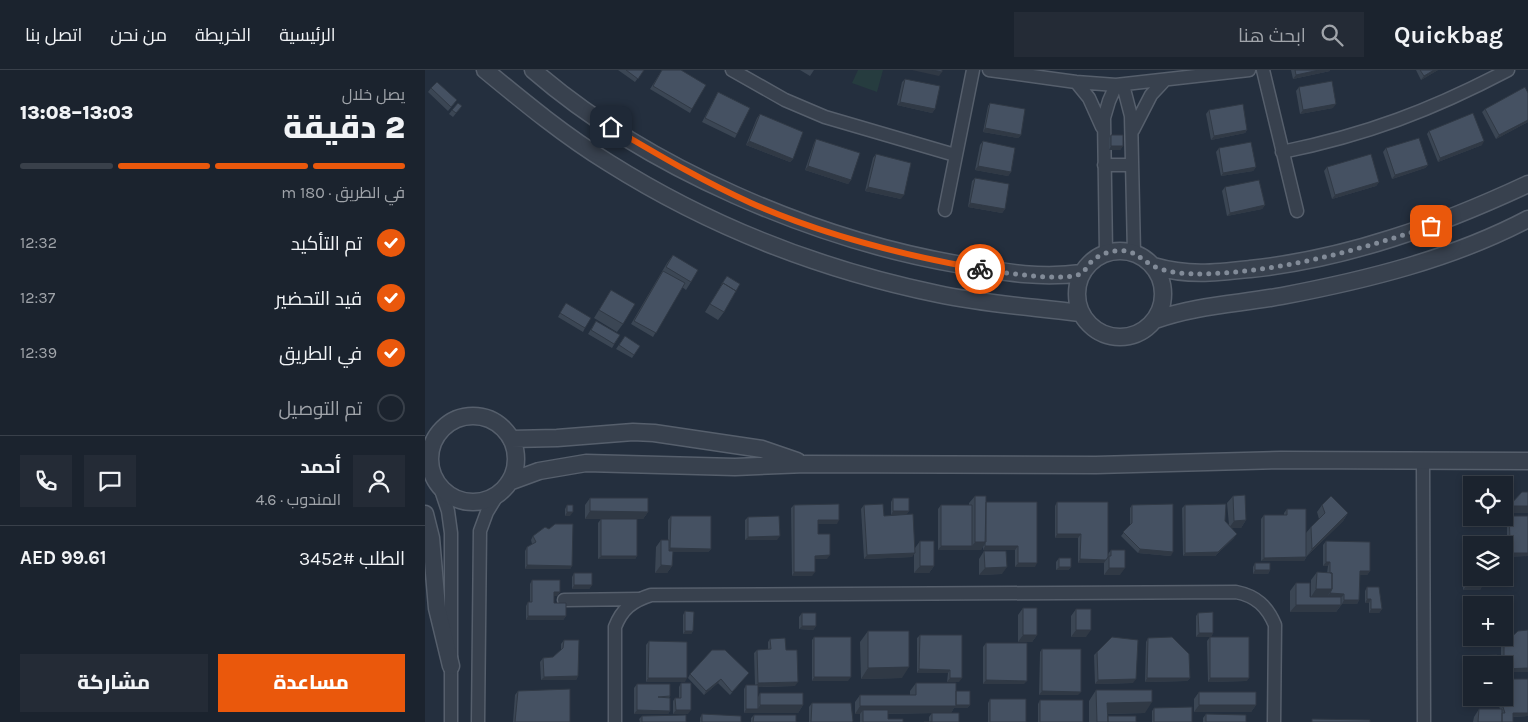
<!DOCTYPE html>
<html lang="ar">
<head>
<meta charset="utf-8">
<style>
  :root { --surface:#1b232e; --page:#242b36; --text:#f1f3f6; --muted:#a0a4aa; --line:#39404a; --accent:#ea580c }
  body { margin:0; font-family:Karla,Cairo,sans-serif; background:var(--page); color:var(--text); direction:rtl; height:100vh; display:flex; flex-direction:column; font-size:19px; white-space:nowrap }
  * { box-sizing:border-box; margin:0 }
  p { font-size:16px; color:var(--muted) }
  .icon { flex:none; width:28px; height:28px; fill:none; stroke:currentColor; stroke-width:2; stroke-linecap:round; stroke-linejoin:round }
  .map { position:relative; flex:1; overflow:hidden; direction:ltr }
  .side { display:flex; flex-direction:column; background:var(--surface); width:425px }
  .side>* { flex:none }
  .buttons { position:absolute; left:1038px; top:406px; display:grid; gap:10px }
  .buttons a { display:grid; place-items:center; width:50px; height:50px; border-radius:0px; background:var(--surface); box-shadow:0 2px 8px #0003,0 0 0 1px var(--line); font-size:25px }
  .pin { position:absolute; display:grid; place-items:center; width:42px; height:42px; color:#fff; margin:-21px; border-radius:10px; box-shadow:0 2px 8px #0006 }
  .courier { position:absolute; display:grid; place-items:center; width:50px; height:50px; margin:-25px; border:4px solid #ea580c; border-radius:50%; background:#fff; color:#222; box-shadow:0 1px 6px #0007 }
  .headline em { font-style:normal; font-weight:800 }
  .headline div { display:flex; flex-direction:column-reverse }
  .headline { display:flex; align-items:center; justify-content:space-between; height:85px; padding:0 20px }
  h1 { font-size:32px; font-weight:800; line-height:38px }
  .bar { display:grid; grid-template-columns:repeat(4,1fr); gap:8px 5px; align-content:center; height:60px; padding:0 20px }
  .bar i { height:6px; border-radius:4px; background:var(--line) }
  .bar .on { background:var(--accent) }
  .bar p { grid-column:span 4 }
  .line { display:flex; align-items:center; gap:12px; padding:0 20px; border-top:1px solid var(--line) }
  .line div { flex:1 }
  .round { display:grid; place-items:center; flex:none; width:52px; height:52px; border-radius:0px; background:var(--page) }
  ol { padding:0 20px; list-style:none }
  li { display:flex; align-items:center; gap:15px; height:55px }
  li p { margin-inline-start:auto }
  li .icon { padding:5px; border-radius:50%; background:var(--accent); color:#fff; stroke-width:4 }
  li:last-child { color:var(--muted) }
  li i { width:28px; height:28px; border:2px solid var(--line); border-radius:50% }
  .primary-button { display:flex; gap:10px; margin-top:auto; padding:10px 20px }
  .primary-button a { flex:1; height:58px; border-radius:0px; background:var(--accent); color:#fff; font-size:20px; font-weight:800; line-height:58px; text-align:center }
  .primary-button a+a { background:var(--page); color:var(--text) }
  header { display:flex; align-items:center; gap:30px; box-sizing:border-box; height:70px; padding:0 25px; background:var(--surface); border-bottom:1px solid var(--line) }
  header strong { font-size:24px }
  nav { display:flex; gap:28px; margin-inline-start:auto; font-size:18px }
  .search { width:350px; height:45px; background:var(--page); display:flex; align-items:center; gap:12px; box-sizing:border-box; padding:0 18px; border-radius:0px; color:var(--muted); font-size:19px }
  main { display:flex; flex:1; min-height:0 }
  .map>svg:first-child { display:block }
  .green { fill:#263c3f }
  .lines { fill:none; stroke-linecap:round; stroke-linejoin:round }
  .minor-casing { stroke:#565f6c; stroke-width:15 }
  .tertiary-casing { stroke:#565f6c; stroke-width:19 }
  .minor { stroke:#38414e; stroke-width:12 }
  .tertiary { stroke:#38414e; stroke-width:16 }
  .wall { fill:#3b4654 }
  .shaded-wall { fill:#303945 }
  .building { fill:#455162; stroke:#303945 }
  .done { stroke:#828b98; stroke-width:5; stroke-dasharray:0 9 }
  .route { stroke:#ea580c; stroke-width:6 }
</style>
</head>
<body>
<header>
<strong>Quickbag</strong>
<div class="search"><svg class="icon" aria-label="search" viewBox="0 0 24 24"><circle cx="10" cy="10" r="6"/><path d="M15 15l6 6"/></svg>ابحث هنا</div>
<nav><a>الرئيسية</a><a>الخريطة</a><a>من نحن</a><a>اتصل بنا</a></nav>
</header>
<main>
<div class="map">
<svg width="1103" height="652" viewBox="0 0 1103 652">
  <rect width="100%" height="100%" fill="#242f3e"/>
  <path class="green" d="M433,0H458L452,22L427,13Z"/>
  <g class="lines">
    <g class="minor-casing">
      <path id="minor" d="M307,0L360,30L400,47L530,85
        M564,0L651,12L691,15L824,0
        M838,0L872,141
        M651,12L664,28L677,57
        M698,15L706,46L709,183
        M708,60L726,25L740,10
        M857,82C941,65 1007,40 1083,0
        M679,95H707
        M520,140L548,0
        M681,183L679,48L684,31L691,15
        M998,392L999,652
        M15,417L23,441L26,463V652
        M139,530L214,529
        M53,652L55,461L62,442L73,424
        M190,652V557C197,539 207,531 226,525L811,522C831,526 842,536 850,555L849,652"/>
    </g>
    <g class="tertiary-casing">
      <path id="tertiary" d="M60,0C100,33 140,66 184,93C284,156 397,200 513,224C559,234 608,237 655,243
        M108,0C221,98 390,170 537,195C578,202 615,209 657,203
        M652 224a43 43 0 1 1 86 0a43 43 0 1 1-86 0Z
        M728,196C763,206 789,203 825,199C922,189 1015,155 1103,114
        M730,250C772,235 814,234 857,226C941,210 1027,189 1103,149
        M5 389a43 43 0 1 1 86 0a43 43 0 1 1-86 0Z
        M86,369L132,368L208,362L229,363L337,379L372,391
        M84,412L114,401L161,393L310,397L381,394L671,395L856,390L1103,391
        M0,444L6,468L12,538L26,596"/>
    </g>
    <use href="#minor" class="minor"/>
    <use href="#tertiary" class="tertiary"/>
  </g>
  <path class="wall" d="M193,0H219L210,12Z
    M237,0L267,39L265,43L225,19Z
    M375,0H389L385,6Z
    M866,0H905V1L868,9Z
    M991,0H1013L996,10Z
    M480,9L510,39L507,43L472,35L477,12Z
    M874,17L908,38L875,44L871,21Z
    M6,18L29,34L23,41L3,22Z
    M293,22L312,64L310,68L277,52Z
    M1103,23V52L1071,69L1057,42L1060,39Z
    M565,33L596,65L593,68L558,62L563,36Z
    M37,36L28,47L24,44L27,40Z
    M784,40L822,60L820,63L786,70L781,44Z
    M335,44L368,89L365,92L321,75L332,48Z
    M1004,61L1057,75L1013,92L1002,64Z
    M686,65L698,76L695,80H684V68Z
    M391,69L426,110L423,114L380,100L389,73Z
    M558,71L586,102L583,106L550,100L555,75Z
    M794,78L831,97L828,101L796,106L791,82Z
    M961,78L1003,95L1000,98L967,109L958,82Z
    M451,84L476,129L440,121L448,88Z
    M902,97L954,112L951,116L907,129L899,101Z
    M550,108L580,139L577,143L543,137L547,111Z
    M800,117L840,135L837,139L802,146L797,121Z
    M248,185L266,212L261,220L257,217L228,267L206,254L242,193Z
    M302,206L311,221L299,242L293,250L280,242Z
    M186,220L198,254L192,262L169,248Z
    M139,236L160,258L158,262L133,247Z
    M171,251L195,265L187,278L163,264Z
    M200,266L215,276L207,288L191,279Z
    M550,426L561,432L610,497H590V480H558V476L556,480H513V439L516,435H544V433Z
    M808,426L821,450L816,458H807L809,468L790,486H758L757,438L760,435L800,451L804,455L802,433Z
    M165,428L223,442L218,449H160V435Z
    M468,428L484,441L481,445H466V432Z
    M632,432L683,484L686,480L695,505H679V493H653V468H630V436Z
    M142,435L145,446H140V439Z
    M369,435L412,454H393V464L402,489H390L387,506H367L366,438Z
    M439,435L459,446L490,478L495,471L509,496L504,503H489V483L487,487L439,489L436,439Z
    M707,435L746,486L713,483L696,466L705,455V438Z
    M897,435L923,443L918,451L882,486L879,491H836V449L839,445H859V443L862,439L881,463L886,457L894,449L892,442Z
    M246,446L286,479L283,482H248L247,496L242,503H230L231,477L236,470H243V450Z
    M1084,446H1103V486L1079,487V475H1075V472L1078,468H1082V450Z
    M323,447L352,470H320V450Z
    M176,449L212,486L210,489H173V453Z
    M124,459L147,496L145,499H100V481L102,477L107,474L106,470L108,466Z
    M901,471L945,501L942,505H935L934,530L932,534H917L911,542H865V521L871,513L885,527H886V510L892,502L902,503L903,496H898V475Z
    M559,481L577,504L554,505V489Z
    M634,488L646,497L643,500H631V492Z
    M830,493L845,500L843,504H828V497Z
    M149,503L167,515L164,519H147V507Z
    M1041,503L1057,516L1055,520H1038V506Z
    M107,510L135,522L132,526H129V533L141,546L138,550H101V536L103,532H105V514Z
    M942,517L957,539L954,543H944V533H940V521Z
    M598,538L612,565L607,572H593V545Z
    M651,539L661,567H646V546Z
    M260,541L268,561L266,564H258V545Z
    M377,543L391,556L388,560L374,559V547Z
    M773,543L788,563L786,567H771V546Z
    M443,561L477,608L436,609L435,572Z
    M495,565H537L534,612H522L523,603H492V568Z
    M389,567L423,611H387V570Z
    M785,567L822,611L783,612L782,571Z
    M723,568L765,608L762,611L720,612L721,572Z
    M345,569L361,580L370,616L333,617V627L335,623L378,635L373,643H319V619L321,615H330L329,583L332,580L343,579V572Z
    M139,570L153,606L151,610H116L115,592L118,588L128,587L136,580V574Z
    M224,571L260,612H221V575Z
    M561,573L599,614H558V577Z
    M1079,574V595H1076V577Z
    M617,579L653,625H614L615,582Z
    M672,582L708,613L670,614L669,585Z
    M1049,586L1072,595H1046V606H1044V593Z
    M265,604L321,606L305,625L293,613L279,625L263,608Z
    M1103,609V646L1088,647V652H1048L1049,647L1054,639H1075L1071,628H1079Z
    M256,613L263,644H248V631L250,628H254V617Z
    M491,613L531,621L545,635L542,638H529L526,643L534,652H504V647L507,643L463,644V649L478,652H435V644H430V632L435,625H485V621Z
    M212,614L245,626L244,628L245,641L243,644H209V618Z
    M671,620L720,643L683,644V646L711,652H664V631Z
    M93,621L145,652H88L90,625Z
    M774,622L831,635L826,642H769V629Z
    M565,629L601,652H563V633Z
    M615,630L658,652H613V634Z
    M387,633L427,652H384V637Z
    M729,638L767,652H727V641Z
    M277,644L316,652H275V648Z
    M781,644L821,652H778V648Z
    M329,645L371,652H326V648Z
    M217,646L261,652H215L214,649Z"/>
  <path class="shaded-wall" d="M487,0H507L517,2L514,6Z
    M894,0H905V1L868,9L871,5Z
    M1009,0H1013L996,10L999,6Z
    M475,32L510,39L507,43L472,35Z
    M911,34L908,38L875,44L878,40Z
    M1103,50V52L1071,69L1074,65Z
    M560,58L596,65L593,68L558,62Z
    M822,60L820,63L786,70L789,66Z
    M324,71L368,89L365,92L321,75Z
    M1059,71L1057,75L1013,92L1015,88Z
    M686,76H698L695,80H684Z
    M1003,95L1000,98L967,109L970,105Z
    M383,96L426,110L423,114L380,100Z
    M553,96L586,102L583,106L550,100Z
    M831,97L828,101L796,106L798,103Z
    M954,112L951,116L907,129L910,125Z
    M443,117L479,125L476,129L440,121Z
    M545,133L580,139L577,143L543,137Z
    M840,135L837,139L802,146L805,143Z
    M1084,436H1103V443H1079Z
    M165,441L223,442L218,449H160Z
    M468,441H484L481,445H466Z
    M142,442H148L145,446H140Z
    M923,443L918,451L882,486L887,479Z
    M393,450H414L412,454H391Z
    M821,450L816,458H804L809,451Z
    M632,464H656L653,468H630Z
    M812,464L809,468L790,486H758L760,483Z
    M355,466L352,470H320L323,467Z
    M550,472H561L556,480H513L516,476H547Z
    M560,476H593L590,480H558Z
    M245,478L286,479L283,482H243Z
    M715,479L748,482L746,486L713,483Z
    M490,483L487,487L439,489L442,485Z
    M1079,483H1103V486L1079,487Z
    M405,485L402,489H387L390,486Z
    M176,486H212L210,489H173Z
    M881,487L879,491H836L839,488Z
    M655,489L681,490L679,493H653Z
    M901,492H905L903,496H898Z
    M593,493H612L610,497H590Z
    M102,495L147,496L145,499H100Z
    M236,495L247,496L242,503H230Z
    M495,496H509L504,503H489Z
    M582,497L577,504L554,505L560,498Z
    M634,497H646L643,500H631Z
    M684,498H700L695,505H679Z
    M830,500H845L843,504H828Z
    M935,501H945L942,505H932Z
    M369,502H390L387,506H367Z
    M149,515H167L164,519H147Z
    M1041,516H1057L1055,520H1038Z
    M891,519H907L902,527H886Z
    M129,522H135L132,526H126Z
    M905,523L919,524L917,527H902Z
    M942,529H946L944,533H940Z
    M919,530H934L932,534H917Z
    M871,535H916L911,542H865Z
    M946,539H957L954,543H944Z
    M103,546H141L138,550H101Z
    M377,556H391L388,560L374,559Z
    M651,560H666L661,567H646Z
    M260,561H268L266,564H258Z
    M774,563H788L786,567H771Z
    M598,565H612L607,572H593Z
    M484,597L477,608L436,609L443,598Z
    M1103,598V602H1079V599Z
    M494,599L525,600L523,603H492Z
    M153,606L151,610H116L119,607Z
    M389,607H426L423,611H387Z
    M223,608H262L260,612H221Z
    M525,608H537L534,612H522Z
    M722,608H765L762,611L720,612Z
    M785,608H824L822,611L783,612Z
    M296,609L293,613L279,625L281,621Z
    M711,609L708,613L670,614L673,610Z
    M561,610L602,611L599,614H558Z
    M373,612L370,616L330,617L333,613Z
    M617,621L656,622L653,625H614Z
    M727,632L720,643L675,644L682,633Z
    M335,635H378L373,643H319L321,639H333Z
    M545,635L542,638H529L526,643L438,644V640L435,644H430L435,636Z
    M774,635H831L826,642H769Z
    M212,640L245,641L243,644H209Z
    M251,640H266L263,644H248Z
    M1088,643H1103V646L1085,647Z"/>
  <path class="building" d="M201,0H219L213,9Z
    M237,0H256L281,15L267,39L228,16Z
    M507,0H517V2Z
    M870,0H894L871,5Z
    M995,0H1009L999,6Z
    M480,9L515,16L510,39L475,32Z
    M907,11L911,34L878,40L874,17Z
    M12,12L32,30L26,37L6,18Z
    M1100,17L1103,23V50L1074,65L1060,39Z
    M293,22L325,38L312,64L280,48Z
    M33,33L37,36L31,43L27,40Z
    M565,33L600,39L596,65L560,58Z
    M818,34L822,60L789,66L784,40Z
    M1048,43L1059,71L1015,88L1004,61Z
    M335,44L378,62L368,89L324,71Z
    M686,65H698V76H686Z
    M994,68L1003,95L970,105L961,78Z
    M391,69L435,83L426,110L383,96Z
    M558,71L590,78L586,102L553,96Z
    M826,72L831,97L798,103L794,78Z
    M451,84L486,93L479,125L443,117Z
    M946,84L954,112L910,125L902,97Z
    M550,108L584,114L580,139L545,133Z
    M834,110L840,135L805,143L800,117Z
    M248,185L273,200L266,212L241,197Z
    M238,201L260,213L231,263L209,251Z
    M302,206L315,214L311,221L298,213L297,215H296Z
    M298,213L311,221L299,242L285,234Z
    M186,220L210,234L198,254L174,240Z
    M141,233L166,248L160,258L135,243Z
    M171,251L195,265L189,274L166,260Z
    M200,266L215,276L209,285L194,275Z
    M1097,422H1103V436H1084Z
    M820,425L821,450L809,451L808,426Z
    M550,426H561V472H550Z
    M906,426L923,443L887,479L886,457L900,443L897,435Z
    M165,428H223V442L165,441Z
    M468,428H484V441H468Z
    M561,432H612V493H593V476H560Z
    M632,432H683V487L681,490L655,489L656,464H632Z
    M414,434V450H393V464H405V485L390,486V502H369V435Z
    M458,434L459,446L488,444L490,483L442,485L439,435Z
    M748,434V482L715,479L698,462L707,453V435Z
    M801,434L800,451L812,464L793,482L760,483V435Z
    M142,435H148V442H142Z
    M516,435H547V476H516Z
    M862,439H881V487L839,488V445H862Z
    M246,446H286V479L245,478Z
    M354,446L355,466L323,467V447Z
    M1084,446H1103V483H1079L1078,468L1085,469Z
    M176,449H212V486H176Z
    M130,454H148L147,496L102,495V477L111,472L108,466L120,457L124,459Z
    M236,470H244V481H248L247,496L236,495Z
    M495,471H509V496H495Z
    M901,471L945,472V501H935L934,530H919V524L905,523L907,519V503H905V492H901Z
    M686,480H700V498H684V486H686Z
    M559,481H581L582,497L560,498Z
    M634,488H646V497H634Z
    M830,493H845V500H830Z
    M892,502L907,503V519H891Z
    M149,503H167V515H149Z
    M1041,503H1046V508H1057V516H1041Z
    M107,510H135V522H129V533H141V546H103V532H107Z
    M871,513H885V527H916V535H871Z
    M942,517H954L957,539H946V529H942Z
    M598,538H612V565H598Z
    M651,539H666V560H651Z
    M260,541L269,542L268,561H260Z
    M788,542V563H774L773,543Z
    M377,543H391V556H377Z
    M1103,560V598L1079,599V574L1093,561Z
    M443,561H484V597L443,598Z
    M495,565H537V608H525V600L494,599Z
    M389,567H426V607H389Z
    M687,567L713,570L711,609L673,610L672,582Z
    M747,567L764,584L765,608H722L723,568Z
    M785,567H824V608H785Z
    M360,568L361,580H372L373,612L333,613L332,580L346,579L345,569Z
    M139,570H154L153,606L119,607L118,588L128,587L138,578Z
    M224,571L262,572V608H223Z
    M561,573H602V611L561,610Z
    M617,579H656V622L617,621Z
    M287,580H300L324,603L307,622L296,609L281,621L265,604Z
    M1072,585V595H1049V586Z
    M1079,609H1103V643H1088V652H1077V643H1080L1075,628H1079Z
    M256,613H266V640H251L250,628H256Z
    M491,613H531V636H435V625H491Z
    M212,614H245V626L233,627L245,628V641L212,640Z
    M321,615H333V639H321Z
    M145,619V652H90L93,621Z
    M671,620H727V632L682,633L683,652H672Z
    M531,621H545V635H531Z
    M774,622H831V635H774Z
    M335,623H378V635H335Z
    M565,629H601V652H565Z
    M615,630H658V652H615Z
    M387,633H426L428,651L427,652H386Z
    M767,637V652H729V638Z
    M1054,639H1077V652H1053Z
    M438,640H463V649H478V652H438Z
    M507,643H534V652H499H507Z
    M277,644L316,646V652H277Z
    M781,644L821,645V652H781Z
    M261,645V652H217V646Z
    M329,645H371V652H328Z
    M683,646H711V652H683Z
    M887,649L945,650V652H887Z"/>
  <g class="lines">
    <path class="done" d="M555,199C575,202 641,213 657,203C660,201 662,196 664,194C671,186 681,182 691,181C709,179 714,188 728,196C740,202 759,204 773,204C852,203 931,181 1006,156"/>
    <path class="route" d="M186,57C232,84 277,111 326,133C398,165 477,185 555,199"/>
  </g>
</svg>
<div class="buttons">
<a><svg class="icon" aria-label="locate" viewBox="0 0 24 24"><circle cx="12" cy="12" r="6"/><path d="M12 2v4M12 18v4M2 12h4M18 12h4"/></svg></a>
<a><svg class="icon" aria-label="layers" viewBox="0 0 24 24"><path d="M12 4l9 5-9 5-9-5zM3 14l9 5 9-5"/></svg></a>
<a>+</a>
<a>−</a>
</div>
<div class="pin" style="left:1006px;top:156px;background:#ea580c"><svg class="icon" aria-label="bag" viewBox="0 0 24 24"><path d="M5 8h14l-1 12H6zM9 8a3 3 0 0 1 6 0"/></svg></div>
<div class="pin" style="left:186px;top:57px;background:#1f2937"><svg class="icon" aria-label="home" viewBox="0 0 24 24"><path d="M3 11l9-7 9 7M6 9v11h12V9"/></svg></div>
<div class="courier" style="left:555px;top:199px"><svg class="icon" aria-label="bike" viewBox="0 0 24 24"><circle cx="6" cy="16" r="4"/><circle cx="18" cy="16" r="4"/><path d="M6 16l4-8h5l3 8M10 8l3 8H6M13 5h3"/></svg></div>
</div>
<section class="side">
<div class="headline"><div><h1>2 دقيقة</h1><p>يصل خلال</p></div><em>13:03–13:08</em></div>
<div class="bar"><i class="on"></i><i class="on"></i><i class="on"></i><i></i><p>في الطريق · 180 m</p></div>
<ol>
<li><svg class="icon" aria-label="check" viewBox="0 0 24 24"><path d="M5 12l5 5 9-10"/></svg>تم التأكيد<p>12:32</p></li>
<li><svg class="icon" aria-label="check" viewBox="0 0 24 24"><path d="M5 12l5 5 9-10"/></svg>قيد التحضير<p>12:37</p></li>
<li><svg class="icon" aria-label="check" viewBox="0 0 24 24"><path d="M5 12l5 5 9-10"/></svg>في الطريق<p>12:39</p></li>
<li><i></i>تم التوصيل</li>
</ol>
<div class="line" style="height:90px"><a class="round"><svg class="icon" aria-label="person" viewBox="0 0 24 24"><circle cx="12" cy="8" r="4"/><path d="M4 21q1-7 8-7t8 7"/></svg></a><div><b>أحمد</b><p>المندوب · 4.6</p></div><a class="round"><svg class="icon" aria-label="chat" viewBox="0 0 24 24"><path d="M4 5h16v11H9l-5 4z"/></svg></a><a class="round"><svg class="icon" aria-label="phone" viewBox="0 0 24 24"><path d="M5 4h4l2 5-3 2q2 4 5 5l2-3 5 2v4C11 20 4 13 5 4z"/></svg></a></div>
<div class="line" style="height:65px"><div>الطلب #3452</div><b>AED 99.61</b></div>
<div class="primary-button"><a>مساعدة</a><a>مشاركة</a></div>
</section>
</main>
</body>
</html>
